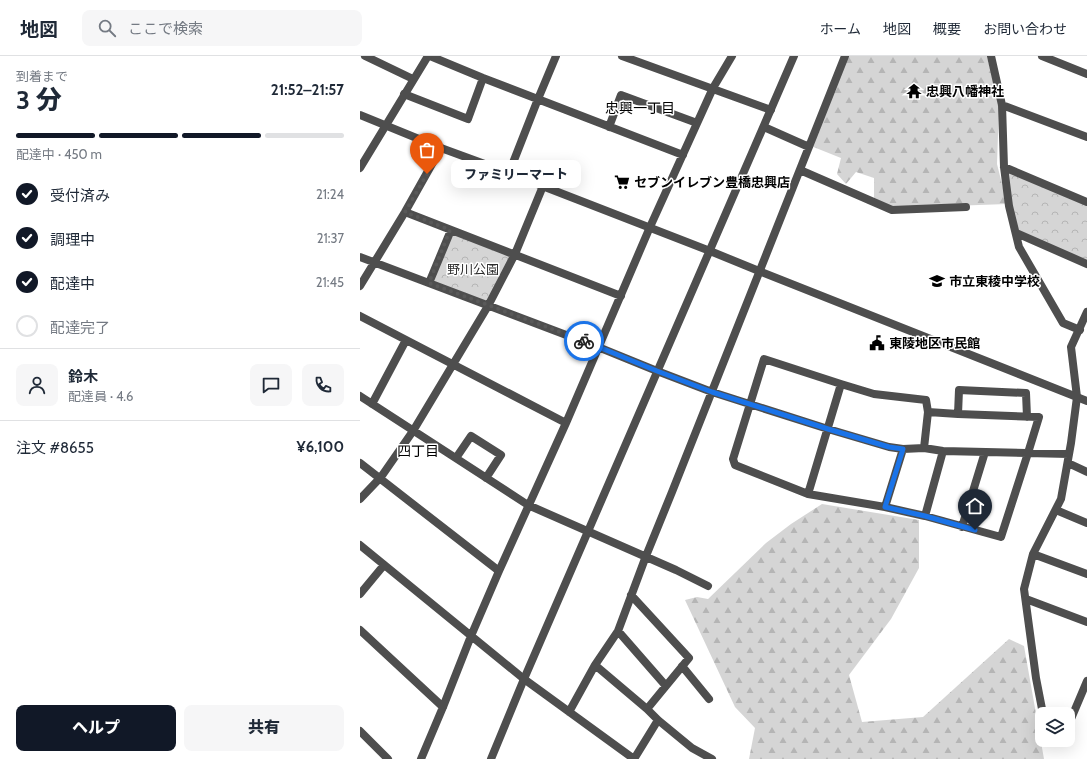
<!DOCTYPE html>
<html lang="ja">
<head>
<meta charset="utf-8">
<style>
  :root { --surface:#fff; --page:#f6f6f7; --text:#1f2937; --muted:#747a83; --line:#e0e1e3; --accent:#111827 }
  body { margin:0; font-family:Cabin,"Noto Sans JP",sans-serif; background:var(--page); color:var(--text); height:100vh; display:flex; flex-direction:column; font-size:15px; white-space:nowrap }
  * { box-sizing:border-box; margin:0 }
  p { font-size:13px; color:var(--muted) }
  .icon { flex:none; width:22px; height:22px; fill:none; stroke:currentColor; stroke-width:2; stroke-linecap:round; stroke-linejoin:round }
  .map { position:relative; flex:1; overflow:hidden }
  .sheet { display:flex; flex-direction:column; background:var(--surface); width:360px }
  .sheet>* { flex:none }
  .tools { position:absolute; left:675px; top:651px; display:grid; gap:8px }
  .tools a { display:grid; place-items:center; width:40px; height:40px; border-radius:8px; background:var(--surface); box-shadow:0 4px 16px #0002; font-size:20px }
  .pin { position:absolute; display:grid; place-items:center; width:34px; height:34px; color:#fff; margin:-41px -17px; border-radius:50% 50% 50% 0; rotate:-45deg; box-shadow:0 0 4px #0007 }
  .pin .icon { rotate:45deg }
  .courier { position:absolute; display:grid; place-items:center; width:40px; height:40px; margin:-20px; border:3px solid #1a73e8; border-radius:50%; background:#fff; color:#222; box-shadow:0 1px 5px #0007 }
  .bubble { position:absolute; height:28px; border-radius:8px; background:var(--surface); box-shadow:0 4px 16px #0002; font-size:13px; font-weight:800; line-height:28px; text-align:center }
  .headline em { font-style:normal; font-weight:800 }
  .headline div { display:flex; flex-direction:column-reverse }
  .headline { display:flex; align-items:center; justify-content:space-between; height:68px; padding:0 16px }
  h1 { font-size:26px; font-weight:800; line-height:30px }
  .bar { display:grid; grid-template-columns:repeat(4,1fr); gap:6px 4px; align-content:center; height:48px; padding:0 16px }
  .bar i { height:5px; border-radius:3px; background:var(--line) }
  .bar .current { background:var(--accent) }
  .bar p { grid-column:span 4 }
  .line { display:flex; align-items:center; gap:10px; padding:0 16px; border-top:1px solid var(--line) }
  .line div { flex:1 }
  .round { display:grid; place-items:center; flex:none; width:42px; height:42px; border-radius:8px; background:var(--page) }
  ol { padding:0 16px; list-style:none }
  li { display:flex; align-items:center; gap:12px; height:44px }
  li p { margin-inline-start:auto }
  li .icon { padding:4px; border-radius:50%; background:var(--accent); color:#fff; stroke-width:4 }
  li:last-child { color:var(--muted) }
  li i { width:22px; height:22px; border:2px solid var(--line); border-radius:50% }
  .cta { display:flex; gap:8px; margin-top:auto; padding:8px 16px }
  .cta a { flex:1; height:46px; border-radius:8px; background:var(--accent); color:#fff; font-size:16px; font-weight:800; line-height:46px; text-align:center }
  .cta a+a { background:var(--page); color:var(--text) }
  header { display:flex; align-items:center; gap:24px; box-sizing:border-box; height:56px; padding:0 20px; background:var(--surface); border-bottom:1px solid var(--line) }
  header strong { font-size:19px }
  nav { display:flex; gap:22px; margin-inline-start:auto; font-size:14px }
  .search { width:280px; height:36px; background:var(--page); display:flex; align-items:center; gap:10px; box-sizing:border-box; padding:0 14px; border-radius:8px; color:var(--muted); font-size:15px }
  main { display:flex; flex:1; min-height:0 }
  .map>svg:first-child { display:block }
  .forest { fill:url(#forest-firs) }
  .park { fill:url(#park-crowns) }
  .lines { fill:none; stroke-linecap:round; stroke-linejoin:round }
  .minor { stroke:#4e4e4e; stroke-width:8 }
  .tertiary { stroke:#4e4e4e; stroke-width:8 }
  .done { stroke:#595959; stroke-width:4; stroke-dasharray:0 7.2 }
  .route { stroke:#1a73e8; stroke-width:5 }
  .labels { text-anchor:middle; stroke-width:3; stroke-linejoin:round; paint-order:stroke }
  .poi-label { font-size:13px; font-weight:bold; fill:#000; stroke:#fff; text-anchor:start }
  .park-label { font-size:13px; fill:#2c2c2c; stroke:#fff }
  .neighbourhood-label { font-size:14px; fill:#000; stroke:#fff }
</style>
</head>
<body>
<header>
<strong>地図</strong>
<div class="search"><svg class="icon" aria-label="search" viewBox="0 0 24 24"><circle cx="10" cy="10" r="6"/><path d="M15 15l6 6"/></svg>ここで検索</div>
<nav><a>ホーム</a><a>地図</a><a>概要</a><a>お問い合わせ</a></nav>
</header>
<main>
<section class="sheet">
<div class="headline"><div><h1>3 分</h1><p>到着まで</p></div><em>21:52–21:57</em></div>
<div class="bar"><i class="current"></i><i class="current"></i><i class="current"></i><i></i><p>配達中 · 450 m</p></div>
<ol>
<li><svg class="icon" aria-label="check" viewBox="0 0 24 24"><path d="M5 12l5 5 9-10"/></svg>受付済み<p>21:24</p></li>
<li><svg class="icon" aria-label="check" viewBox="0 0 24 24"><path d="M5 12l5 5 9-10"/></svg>調理中<p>21:37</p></li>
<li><svg class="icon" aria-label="check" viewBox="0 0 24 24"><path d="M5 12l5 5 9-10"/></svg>配達中<p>21:45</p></li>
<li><i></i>配達完了</li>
</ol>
<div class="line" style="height:72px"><a class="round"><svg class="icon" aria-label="person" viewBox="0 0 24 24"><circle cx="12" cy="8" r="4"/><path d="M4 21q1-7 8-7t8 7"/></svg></a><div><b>鈴木</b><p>配達員 · 4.6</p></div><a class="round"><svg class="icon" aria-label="chat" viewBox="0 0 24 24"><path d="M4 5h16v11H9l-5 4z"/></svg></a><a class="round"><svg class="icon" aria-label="phone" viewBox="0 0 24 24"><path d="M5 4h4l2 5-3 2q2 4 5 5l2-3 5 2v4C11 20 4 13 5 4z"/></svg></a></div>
<div class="line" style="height:52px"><div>注文 #8655</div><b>¥6,100</b></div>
<div class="cta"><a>ヘルプ</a><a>共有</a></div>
</section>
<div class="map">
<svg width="727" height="703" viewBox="0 0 727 703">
  <defs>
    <pattern id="forest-firs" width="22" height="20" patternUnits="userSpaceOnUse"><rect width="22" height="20" fill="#d5d5d5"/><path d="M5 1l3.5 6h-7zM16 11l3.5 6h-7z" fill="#b5b5b5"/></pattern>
    <pattern id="park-crowns" width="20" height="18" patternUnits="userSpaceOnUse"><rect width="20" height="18" fill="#d5d5d5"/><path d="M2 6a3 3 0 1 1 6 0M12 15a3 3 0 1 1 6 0" fill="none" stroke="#b5b5b5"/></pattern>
  </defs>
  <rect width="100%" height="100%" fill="#fff"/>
  <path class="forest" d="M486,0H627L639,49L637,108L647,148L535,152L514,144V122L496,116L486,128L477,118L481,102L451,90Z
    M462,448L559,464V512L531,563L489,619L502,666L563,661L649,583L664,590L684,703H389L395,672L375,651L325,544L337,541L348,543L406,487L431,468Z"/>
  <path class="park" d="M644,111L727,146V208L656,177Z
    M91,174L155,198L128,250L69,227Z"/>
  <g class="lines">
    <path class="minor" d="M5,0L53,23
      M70,0L123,22L323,99
      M262,0L411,54
      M631,0L642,49L644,111L649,150L659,191L703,267L720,274
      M682,0L727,18
      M44,38L108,63L123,22
      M642,49L727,81
      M249,71L261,39L337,67
      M404,71L449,91
      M644,111L727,146
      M440,114L532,154L606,151
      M149,117L178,43L196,0
      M45,156L261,240
      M656,177L727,208
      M0,201L238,291L297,315L352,336L468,373L529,391L543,393L564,392L583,395L709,398
      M69,227L91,174
      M0,230L45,156L81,92
      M0,260L206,367
      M0,340L168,449L316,514L348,530
      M12,348L46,284
      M598,358L599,334L666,337L667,361
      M564,392L568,356L566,344L514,338L481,328L404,303L373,403L375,409L448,438L525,451L565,460L641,481L668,397L679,361L598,358L568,356
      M96,402L111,380L141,399L126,422
      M0,407L139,515
      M708,407L727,416
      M448,438L481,328
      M0,443L21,421L53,375L128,250L155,198L183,130
      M525,451L543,393
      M696,454L727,467
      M565,460L583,395
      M602,471L625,396
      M0,489L164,623L274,703
      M673,498L727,518
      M0,538L24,509
      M271,539L329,602L287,653
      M666,543L727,566
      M0,574L83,651
      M258,575L306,630
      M235,609L287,653L298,664L332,692L352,703
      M322,610L349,643
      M209,656L235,609L258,575L286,500L312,436L485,0
      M683,658L676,622L664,533L673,498L701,443L711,387L717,341
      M708,670L727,625
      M0,675L28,703
      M61,703L83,651L111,580L139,515L206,367L290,171L353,32L372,0
      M274,703L298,664"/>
    <path class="tertiary" d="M0,59L81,92L149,117L350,195L399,215L727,345
      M0,112L68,0
      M717,341L711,291L727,256
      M131,703L164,623L434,0"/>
  </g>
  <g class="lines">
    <path class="done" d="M67,118L45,156L90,174L69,227L224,285"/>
    <path class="route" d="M224,285L297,315L352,336L468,373L529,391L543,393L525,451L565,460L615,474"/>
  </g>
  <defs>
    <g id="temple-bare" transform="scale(1.2)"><path d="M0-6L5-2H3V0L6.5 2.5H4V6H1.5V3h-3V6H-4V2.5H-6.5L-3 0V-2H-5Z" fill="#000" stroke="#fff" stroke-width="2.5" paint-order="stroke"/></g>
    <g id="supermarket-bare" transform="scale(1.2)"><path d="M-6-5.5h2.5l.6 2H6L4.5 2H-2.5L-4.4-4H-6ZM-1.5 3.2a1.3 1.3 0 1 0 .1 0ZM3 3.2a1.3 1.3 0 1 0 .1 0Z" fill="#000" stroke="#fff" stroke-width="2.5" paint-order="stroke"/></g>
    <g id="school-bare" transform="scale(1.2)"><path d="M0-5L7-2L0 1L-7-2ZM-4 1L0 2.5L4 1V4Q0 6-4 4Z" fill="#000" stroke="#fff" stroke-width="2.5" paint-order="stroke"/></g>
    <g id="civic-bare" transform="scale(1.2)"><path d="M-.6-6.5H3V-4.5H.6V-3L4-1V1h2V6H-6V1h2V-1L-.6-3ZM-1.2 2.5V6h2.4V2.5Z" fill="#000" stroke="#fff" stroke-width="2.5" paint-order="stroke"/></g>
  </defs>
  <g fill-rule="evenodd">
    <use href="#temple-bare" x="554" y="35"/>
    <use href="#supermarket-bare" x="262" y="126"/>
    <use href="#school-bare" x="577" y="225"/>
    <use href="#civic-bare" x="517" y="287"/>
  </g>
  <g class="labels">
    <g class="poi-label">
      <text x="566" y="40">忠興八幡神社</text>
      <text x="274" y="131">セブンイレブン豊橋忠興店</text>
      <text x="589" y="230">市立東稜中学校</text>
      <text x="529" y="292">東陵地区市民館</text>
    </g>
    <g class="park-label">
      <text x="113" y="218">野川公園</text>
    </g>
    <g class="neighbourhood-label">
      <text x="280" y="57">忠興一丁目</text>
      <text x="58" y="400">四丁目</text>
    </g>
  </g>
</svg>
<div class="tools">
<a><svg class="icon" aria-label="layers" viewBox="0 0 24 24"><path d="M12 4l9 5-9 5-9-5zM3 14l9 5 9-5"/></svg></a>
</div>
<div class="pin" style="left:67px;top:118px;background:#ea580c"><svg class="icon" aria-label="bag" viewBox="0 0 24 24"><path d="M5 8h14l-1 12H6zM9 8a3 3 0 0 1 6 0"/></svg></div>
<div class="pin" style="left:615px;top:474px;background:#1f2937"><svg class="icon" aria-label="home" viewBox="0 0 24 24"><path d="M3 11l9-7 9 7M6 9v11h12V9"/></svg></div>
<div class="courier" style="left:224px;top:285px"><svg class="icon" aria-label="bike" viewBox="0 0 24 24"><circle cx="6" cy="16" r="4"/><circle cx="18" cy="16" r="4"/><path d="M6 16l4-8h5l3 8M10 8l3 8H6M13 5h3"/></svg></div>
<div class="bubble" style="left:91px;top:104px;width:130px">ファミリーマート</div>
</div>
</main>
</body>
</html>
